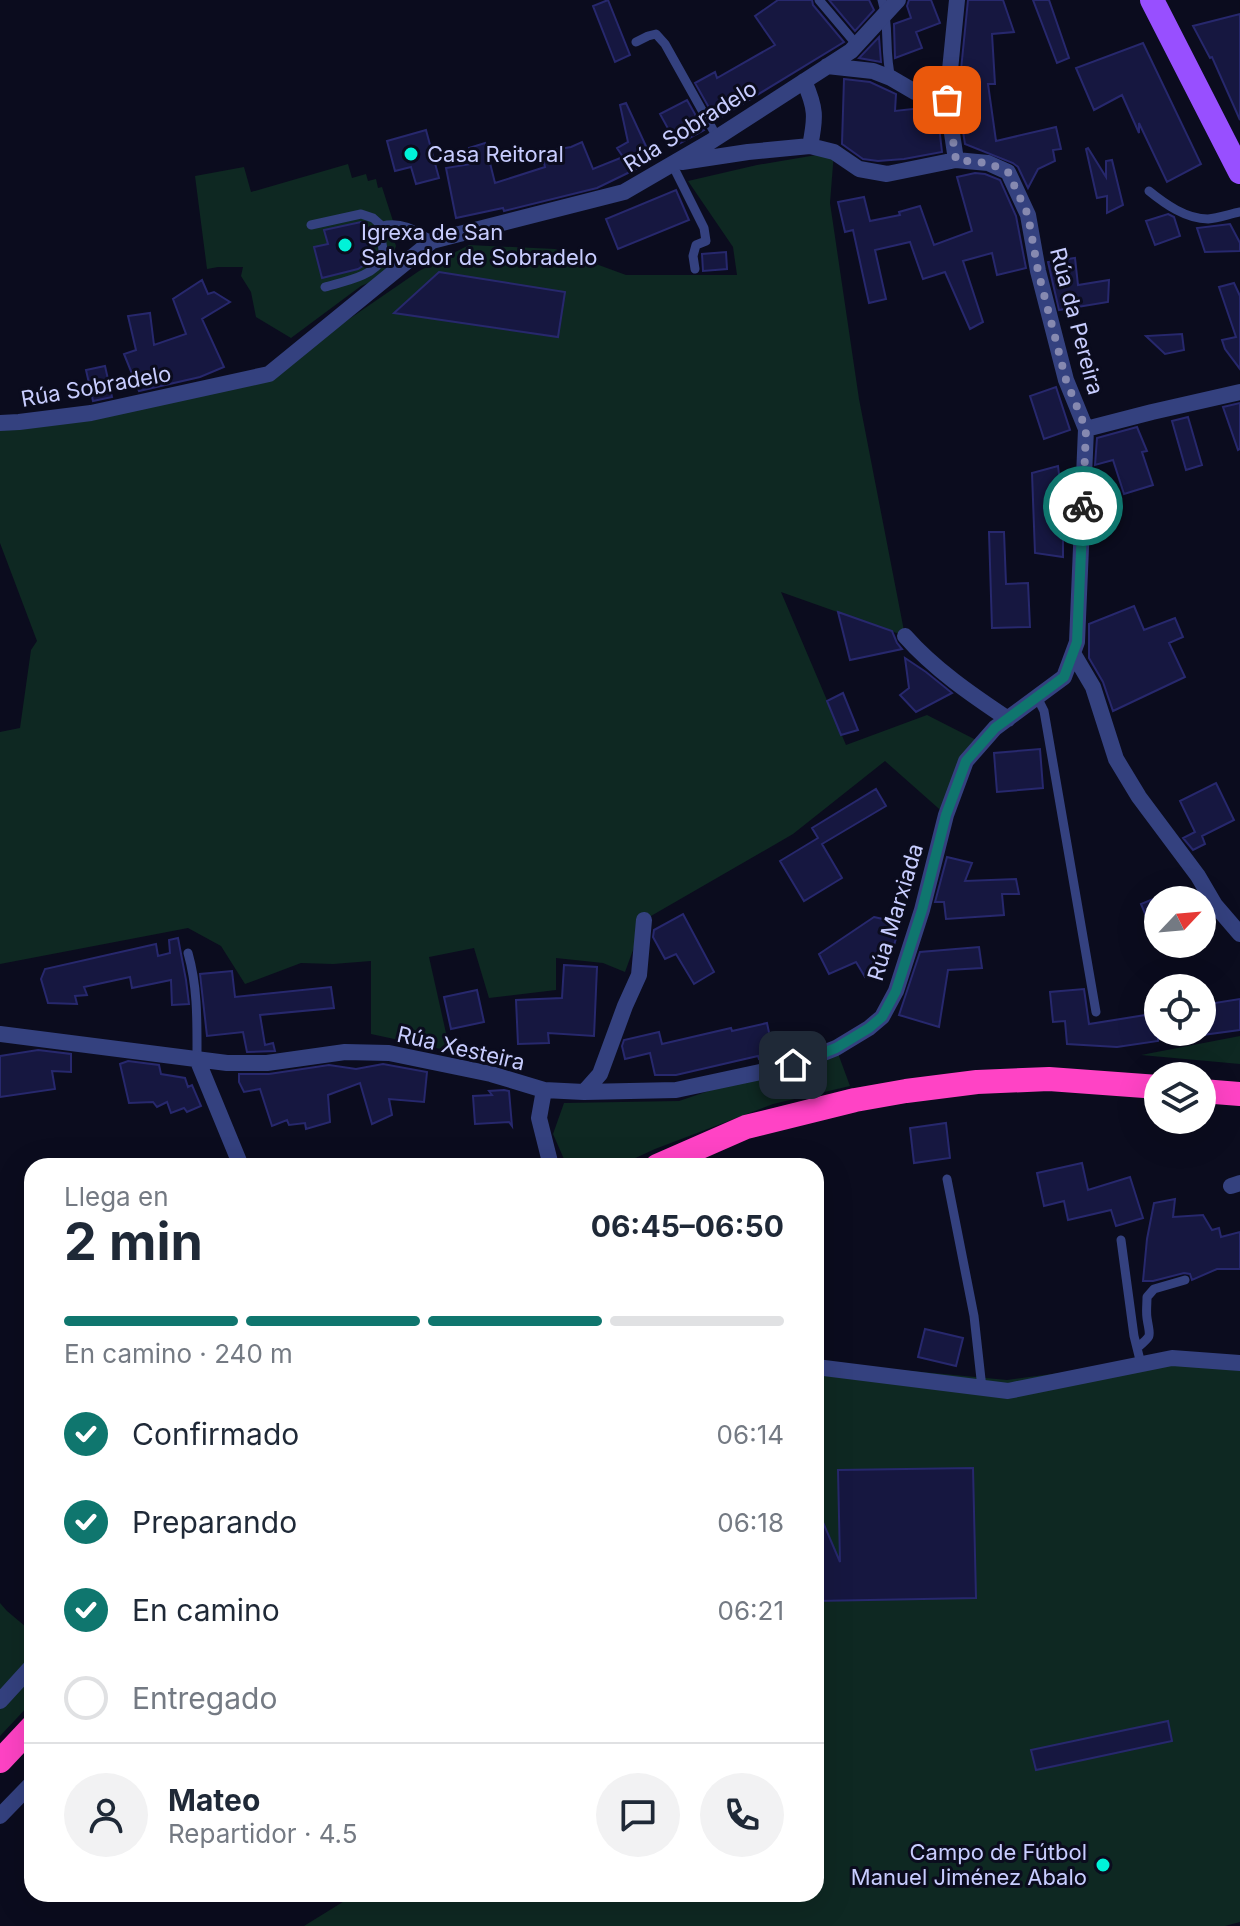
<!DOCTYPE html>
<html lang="es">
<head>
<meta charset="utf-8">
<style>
  :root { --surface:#fff; --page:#f2f2f3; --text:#1f2937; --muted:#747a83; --line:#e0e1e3; --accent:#0f766e }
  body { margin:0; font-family:Inter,sans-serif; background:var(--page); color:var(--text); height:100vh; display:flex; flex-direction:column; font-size:30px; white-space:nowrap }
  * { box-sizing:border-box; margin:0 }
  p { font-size:26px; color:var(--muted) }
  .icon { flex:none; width:44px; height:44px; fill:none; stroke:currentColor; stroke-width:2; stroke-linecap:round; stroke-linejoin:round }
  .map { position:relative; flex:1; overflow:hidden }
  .sheet { position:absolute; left:24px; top:1158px; width:800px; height:744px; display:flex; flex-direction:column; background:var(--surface); border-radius:24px; box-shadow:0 8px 32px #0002 }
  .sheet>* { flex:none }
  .needle { width:52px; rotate:64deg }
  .buttons { position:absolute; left:1144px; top:886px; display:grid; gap:16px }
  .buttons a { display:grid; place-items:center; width:72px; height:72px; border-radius:50%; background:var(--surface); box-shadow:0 8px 32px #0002; font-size:40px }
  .pin { position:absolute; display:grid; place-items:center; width:68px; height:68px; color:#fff; margin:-34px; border-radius:16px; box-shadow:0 4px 12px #0006 }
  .courier { position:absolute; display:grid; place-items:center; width:80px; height:80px; margin:-40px; border:6px solid #0f766e; border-radius:50%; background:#fff; color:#222; box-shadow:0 2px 10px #0007 }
  .overview em { font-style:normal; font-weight:700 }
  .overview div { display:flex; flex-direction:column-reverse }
  .overview { display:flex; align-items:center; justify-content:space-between; height:136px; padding:0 40px }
  h1 { font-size:52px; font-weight:700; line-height:60px }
  .bar { display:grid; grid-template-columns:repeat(4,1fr); gap:12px 8px; align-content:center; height:96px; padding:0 40px }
  .bar i { height:10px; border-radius:6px; background:var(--line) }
  .bar .selected { background:var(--accent) }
  .bar p { grid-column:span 4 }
  .line { display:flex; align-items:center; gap:20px; padding:0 40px; border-top:2px solid var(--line) }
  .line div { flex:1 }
  .round { display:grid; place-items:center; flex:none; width:84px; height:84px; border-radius:42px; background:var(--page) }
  ol { padding:0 40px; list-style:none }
  li { display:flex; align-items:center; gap:24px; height:88px }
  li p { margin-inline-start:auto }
  li .icon { padding:8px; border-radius:50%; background:var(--accent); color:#fff; stroke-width:4 }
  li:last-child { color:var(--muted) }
  li i { width:44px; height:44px; border:4px solid var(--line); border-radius:50% }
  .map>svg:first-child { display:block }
  .green { fill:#0e2822 }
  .building { fill:#161740; stroke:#27286d; stroke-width:2 }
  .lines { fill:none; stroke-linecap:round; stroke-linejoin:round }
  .lane { stroke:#34417f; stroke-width:9 }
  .street { stroke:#34417f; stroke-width:16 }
  .primary { stroke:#984fff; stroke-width:24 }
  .highway { stroke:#ff43c5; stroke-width:24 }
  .done { stroke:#8689b0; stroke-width:8; stroke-dasharray:0 14.4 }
  .route { stroke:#0f766e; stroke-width:10 }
  .poi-dot { fill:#00f3d8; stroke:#0b0c1e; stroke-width:3 }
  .labels { text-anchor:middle; stroke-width:6; stroke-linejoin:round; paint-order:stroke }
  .street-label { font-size:22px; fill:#c8cdff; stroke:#0b0c1e }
  .poi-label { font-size:22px; fill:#c8cdff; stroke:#0b0c1e; text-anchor:start }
</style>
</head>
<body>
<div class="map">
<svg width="1240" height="1926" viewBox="0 0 1240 1926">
  <rect width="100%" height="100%" fill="#0b0c1e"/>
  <path class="green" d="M834,152L830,203L859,399L905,636L781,592L846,745L927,715L982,743L946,815L885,761L793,834L644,920L625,972L603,963L556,958V990L489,998L474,948L429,957L450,1051L371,1034V961L333,964L301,963L245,984L221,946L188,928L0,964V732L20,728L31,650L37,641L0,543V422L269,374L419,271L469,245L555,249L626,275H737L733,247L688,181L757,165Z
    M348,164L352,178L366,174L368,181L376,179L378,188L382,187L393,221L391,231L396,246L385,276L361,286L291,338L256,317L251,292L241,276L243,267H218L207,269L195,176L244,167L251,192Z
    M1240,1036V1064L1141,1055Z
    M836,1048L850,1086L773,1104L655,1149L618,1166H567L553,1134L564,1103L679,1101Z
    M1172,1358L1240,1371V1922L1225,1926H304L346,1900H403L414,1894H816V1362L1007,1380Z
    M0,1603L7,1611L32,1632V1702L0,1736Z"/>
  <path class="building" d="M608,0L630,55L615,62L593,6Z
    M778,0H812L813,5L844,42L716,120L695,83L715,72L717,78L775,45L755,16Z
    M829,0H869L874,10L855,31Z
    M909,0H931L940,23L916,32L922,48L895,58L894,24L911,18L907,6Z
    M968,0H1003L1014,32L992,34L995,84H988L996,141L1056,127L1061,149L1053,150L1055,161L1038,169L1028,188L1018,167L1013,163L965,144L958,100Z
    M1033,0H1049L1069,58L1057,63Z
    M1240,14V120L1212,57L1210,58L1193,26Z
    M879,37L881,62L859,58Z
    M1143,43L1201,164L1167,182L1139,123V133L1122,95L1094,110L1076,68Z
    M844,79L870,82L896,94L895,111L931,107L937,109L942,152L904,159L878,161L863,159L842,144Z
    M687,100L704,130L677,145L660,114Z
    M626,103L652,159L634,170L597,188L504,211L503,208L456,218L446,168L471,164L469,148L485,143L495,183L545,167L541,152L571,147L582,142L593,169L623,157L617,148L628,142L620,105Z
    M426,130L439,178L416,184L411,167L395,171L387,141Z
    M1088,148L1106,177V161L1112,160L1123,205L1107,213V196L1097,198L1086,149Z
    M975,173L985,174L1000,180L1016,216L1026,268L997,275L992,253L963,261L983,322L970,329L945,272L923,279L910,242L875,250L886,299L869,303L853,230L845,232L838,202L864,197L870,221L900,215L899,212L920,206L934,245L972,231L957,177Z
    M676,190L689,220L618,249L606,219Z
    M1168,214L1174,217L1180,236L1155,245L1146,221Z
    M361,222L364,223L372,260L358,269L322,278L314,247L328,244L324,230Z
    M1230,224L1240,243V251L1205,252L1197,228Z
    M726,252L727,269L703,271L702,254Z
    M1075,258L1078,285L1109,280L1108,302L1059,310L1048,262Z
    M439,272L565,292L558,337L394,313Z
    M202,280L208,294L214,292L230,302L202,319L224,367L200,377L139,391L124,354L136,350L128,316L150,313L154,345L186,334L173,299Z
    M1234,283L1240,296V369L1225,349L1222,340L1236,337L1219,287Z
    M1182,334L1184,350L1165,354L1146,336Z
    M105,366L112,397L93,401L86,370Z
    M1056,387L1070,430L1044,439L1030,396Z
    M1240,403V449L1238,450L1223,407Z
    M1188,417L1202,465L1186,470L1172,421Z
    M1137,427L1147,451L1142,452L1153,485L1124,494L1113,460L1095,465L1097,438Z
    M1058,466L1060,482L1073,481L1070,540L1063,539V557L1035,553L1032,473Z
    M989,532H1004L1006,584L1028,583L1030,627L992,628Z
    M1134,606L1144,630L1175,618L1183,637L1169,643L1185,677L1113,711L1103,682L1089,658V624Z
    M838,612L892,631L897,643L902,649L850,660Z
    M905,658L926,672L952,693L916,712L900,695L909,688Z
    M843,693L858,730L841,735L827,701Z
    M1040,749L1043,788L997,792L994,753Z
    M1216,783L1234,820L1202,836L1205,844L1193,850L1183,838L1195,832L1180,801Z
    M876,789L886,806L822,844L842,878L804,901L780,861L818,838L812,828Z
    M947,857L972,863L965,881L1016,879L1019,894H1002L1004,915L946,919L944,902H935Z
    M1158,897V945L1141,904Z
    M683,914L714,972L694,984L676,954L665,959L653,937L654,930Z
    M874,917L887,920L897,935L888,966L865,977L856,962L829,974L819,954Z
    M178,938L186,980L189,1004L172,1005L171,980L132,988L130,977L84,987L87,995L75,996L77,1004L48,1003L41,979L45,969L156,944L158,956L170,953L169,940Z
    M979,947L982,968L948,970L939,1027L899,1015L920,952Z
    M564,965L597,967L594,1036L548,1033L549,1043L518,1044L516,1000L562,998Z
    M232,971L235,997L331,987L334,1008L260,1015L265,1045L273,1043L275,1051L247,1052L243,1032L207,1036L200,974Z
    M1084,989L1089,1024L1158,1013V1041L1117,1047L1067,1044L1065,1021L1053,1022L1050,992Z
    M477,990L484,1022L451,1029L444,997Z
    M1240,999V1030L1202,1035V1005Z
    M767,1023L774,1056L759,1059L758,1056L676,1075H655L650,1053L625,1059L622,1046L624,1040L659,1032L662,1044L731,1028L732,1031Z
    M38,1050L71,1054V1072L52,1071L55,1089L0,1097V1056Z
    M128,1061L159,1065L161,1074L185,1078L188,1087L192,1085L201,1106L187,1112L184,1108L171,1113L167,1102L157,1107L153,1102L129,1103L120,1064Z
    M383,1064L427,1072L424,1102L389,1099L392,1115L372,1124L360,1083L328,1095L330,1122L306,1129L305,1123L289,1125L287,1120L272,1126L260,1089L244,1092L239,1082V1074H269L329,1065L356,1069Z
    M504,1090L509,1091L512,1126L509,1122L475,1124L473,1096L492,1095L489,1091Z
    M946,1123L950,1158L914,1163L910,1128Z
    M1082,1163L1088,1190L1130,1177L1143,1218L1116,1226L1111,1210L1068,1220L1064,1201L1044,1206L1037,1173Z
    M1175,1199L1173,1217L1203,1215L1212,1230L1219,1228L1221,1237L1240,1232V1269H1217L1192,1280L1190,1274L1184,1273L1153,1281H1143L1147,1239L1154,1203Z
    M925,1329L963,1338L956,1366L918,1357Z
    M973,1468L976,1598L816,1601V1506L840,1562L838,1470Z
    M1168,1721L1172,1741L1036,1770L1031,1750Z"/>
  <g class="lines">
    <path class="lane" d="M819,0L857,45
      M882,0C890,25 884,52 891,78
      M636,42L648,36L656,34L665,44L717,137
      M672,164L704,228L706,241L696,245L693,256L695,269
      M1149,191C1165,204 1186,219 1208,219C1218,218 1230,214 1240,212
      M311,225L361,214L373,218L382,226
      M325,287C341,282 376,276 382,258C386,249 378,239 382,226C402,221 416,231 432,241
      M1037,697L1044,711L1096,1012
      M188,953C198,988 197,1023 197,1059
      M947,1179L974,1316L982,1388
      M1121,1240L1134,1336L1141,1364
      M1137,1348C1153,1334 1150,1338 1147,1318C1146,1312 1147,1304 1147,1297L1154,1289L1185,1280"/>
    <path class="street" d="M957,0L947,100L956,160L988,163L1008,172L1028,215L1038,271L1066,380L1086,429L1152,412L1240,392
      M827,66L873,71L891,78L915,92L947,100
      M804,81C816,108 816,117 810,146
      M682,162L748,152L810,146L834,152L859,169L887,174L956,160
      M0,423L19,422L91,413L269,374L432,241L624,192L710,142L851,51L898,0
      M905,636C934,669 972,695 1008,719
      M1073,653L1093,687L1116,759L1139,797L1198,876L1215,905L1240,934
      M0,1034L227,1063H267L345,1052L389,1053L491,1074L544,1090L584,1092L600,1074L625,1006L639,975L644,920
      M197,1059L241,1166
      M544,1090L539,1118L551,1166
      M584,1092L676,1090L793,1065L836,1048L869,1028L882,1017L896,991L922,910L946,815L966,761L995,728L1064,677L1077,642L1086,429
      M1231,1186L1240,1183
      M816,1367L1008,1391L1172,1358L1240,1363
      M0,1701L32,1666
      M0,1816L32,1783"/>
    <path class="primary" d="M1152,0L1240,172"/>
    <path class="highway" d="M1202,1091L1240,1094
      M657,1166L746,1127L855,1100L906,1091L977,1082L1049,1079L1158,1087
      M0,1761L32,1727"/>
  </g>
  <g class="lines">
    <path class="done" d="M947,100L956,160L988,163L1008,172L1028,215L1038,271L1066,380L1086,429L1083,506"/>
    <path class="route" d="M793,1065L836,1048L869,1028L882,1017L896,991L922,910L946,815L966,761L995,728L1064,677L1077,642L1083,506"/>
  </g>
  <g class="poi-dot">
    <circle cx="411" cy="154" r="8"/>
    <circle cx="345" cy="245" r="8"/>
    <circle cx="1103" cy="1865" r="8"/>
  </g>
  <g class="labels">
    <g class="street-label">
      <text transform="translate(690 126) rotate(-32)" y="8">Rúa Sobradelo</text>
      <text transform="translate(1077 321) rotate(75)" y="8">Rúa da Pereira</text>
      <text transform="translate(96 386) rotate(-10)" y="8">Rúa Sobradelo</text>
      <text transform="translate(895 912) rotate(-73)" y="8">Rúa Marxiada</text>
      <text transform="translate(461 1048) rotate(13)" y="8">Rúa Xesteira</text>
    </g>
    <g class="poi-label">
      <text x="427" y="162">Casa Reitoral</text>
      <text x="361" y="240">Igrexa de San<tspan x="361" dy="25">Salvador de Sobradelo</tspan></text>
      <text x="1087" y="1860" text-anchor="end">Campo de Fútbol<tspan x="1087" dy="25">Manuel Jiménez Abalo</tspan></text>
    </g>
  </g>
</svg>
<div class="buttons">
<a><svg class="needle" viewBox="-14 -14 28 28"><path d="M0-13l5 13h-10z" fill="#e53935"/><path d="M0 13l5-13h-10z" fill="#747a83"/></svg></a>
<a><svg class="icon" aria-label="locate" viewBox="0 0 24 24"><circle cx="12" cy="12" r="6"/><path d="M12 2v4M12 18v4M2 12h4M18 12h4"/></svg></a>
<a><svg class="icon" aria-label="layers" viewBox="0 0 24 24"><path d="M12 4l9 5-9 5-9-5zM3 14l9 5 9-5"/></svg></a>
</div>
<div class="pin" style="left:947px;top:100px;background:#ea580c"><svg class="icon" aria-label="bag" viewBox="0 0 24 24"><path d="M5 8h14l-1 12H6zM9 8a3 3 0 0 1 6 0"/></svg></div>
<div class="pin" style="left:793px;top:1065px;background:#1f2937"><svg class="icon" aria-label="home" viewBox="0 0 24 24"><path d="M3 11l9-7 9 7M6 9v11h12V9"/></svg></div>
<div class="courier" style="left:1083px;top:506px"><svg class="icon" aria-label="bike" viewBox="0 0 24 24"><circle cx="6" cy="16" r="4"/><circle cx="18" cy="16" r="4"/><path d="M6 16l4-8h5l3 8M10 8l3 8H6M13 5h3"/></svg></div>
<section class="sheet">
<div class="overview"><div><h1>2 min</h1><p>Llega en</p></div><em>06:45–06:50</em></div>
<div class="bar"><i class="selected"></i><i class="selected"></i><i class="selected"></i><i></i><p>En camino · 240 m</p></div>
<ol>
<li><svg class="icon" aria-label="check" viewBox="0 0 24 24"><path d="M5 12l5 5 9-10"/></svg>Confirmado<p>06:14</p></li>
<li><svg class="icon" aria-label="check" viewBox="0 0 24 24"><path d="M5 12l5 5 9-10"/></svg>Preparando<p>06:18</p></li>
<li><svg class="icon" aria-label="check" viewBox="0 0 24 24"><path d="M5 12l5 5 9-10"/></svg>En camino<p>06:21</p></li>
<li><i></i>Entregado</li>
</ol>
<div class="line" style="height:144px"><a class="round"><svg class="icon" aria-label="person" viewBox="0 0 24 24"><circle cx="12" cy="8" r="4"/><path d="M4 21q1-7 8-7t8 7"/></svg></a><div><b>Mateo</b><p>Repartidor · 4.5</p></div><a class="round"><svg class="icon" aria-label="chat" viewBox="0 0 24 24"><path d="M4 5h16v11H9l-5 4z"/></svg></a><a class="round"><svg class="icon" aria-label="phone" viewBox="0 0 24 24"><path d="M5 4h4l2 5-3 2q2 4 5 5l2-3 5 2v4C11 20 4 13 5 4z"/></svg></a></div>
</section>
</div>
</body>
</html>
